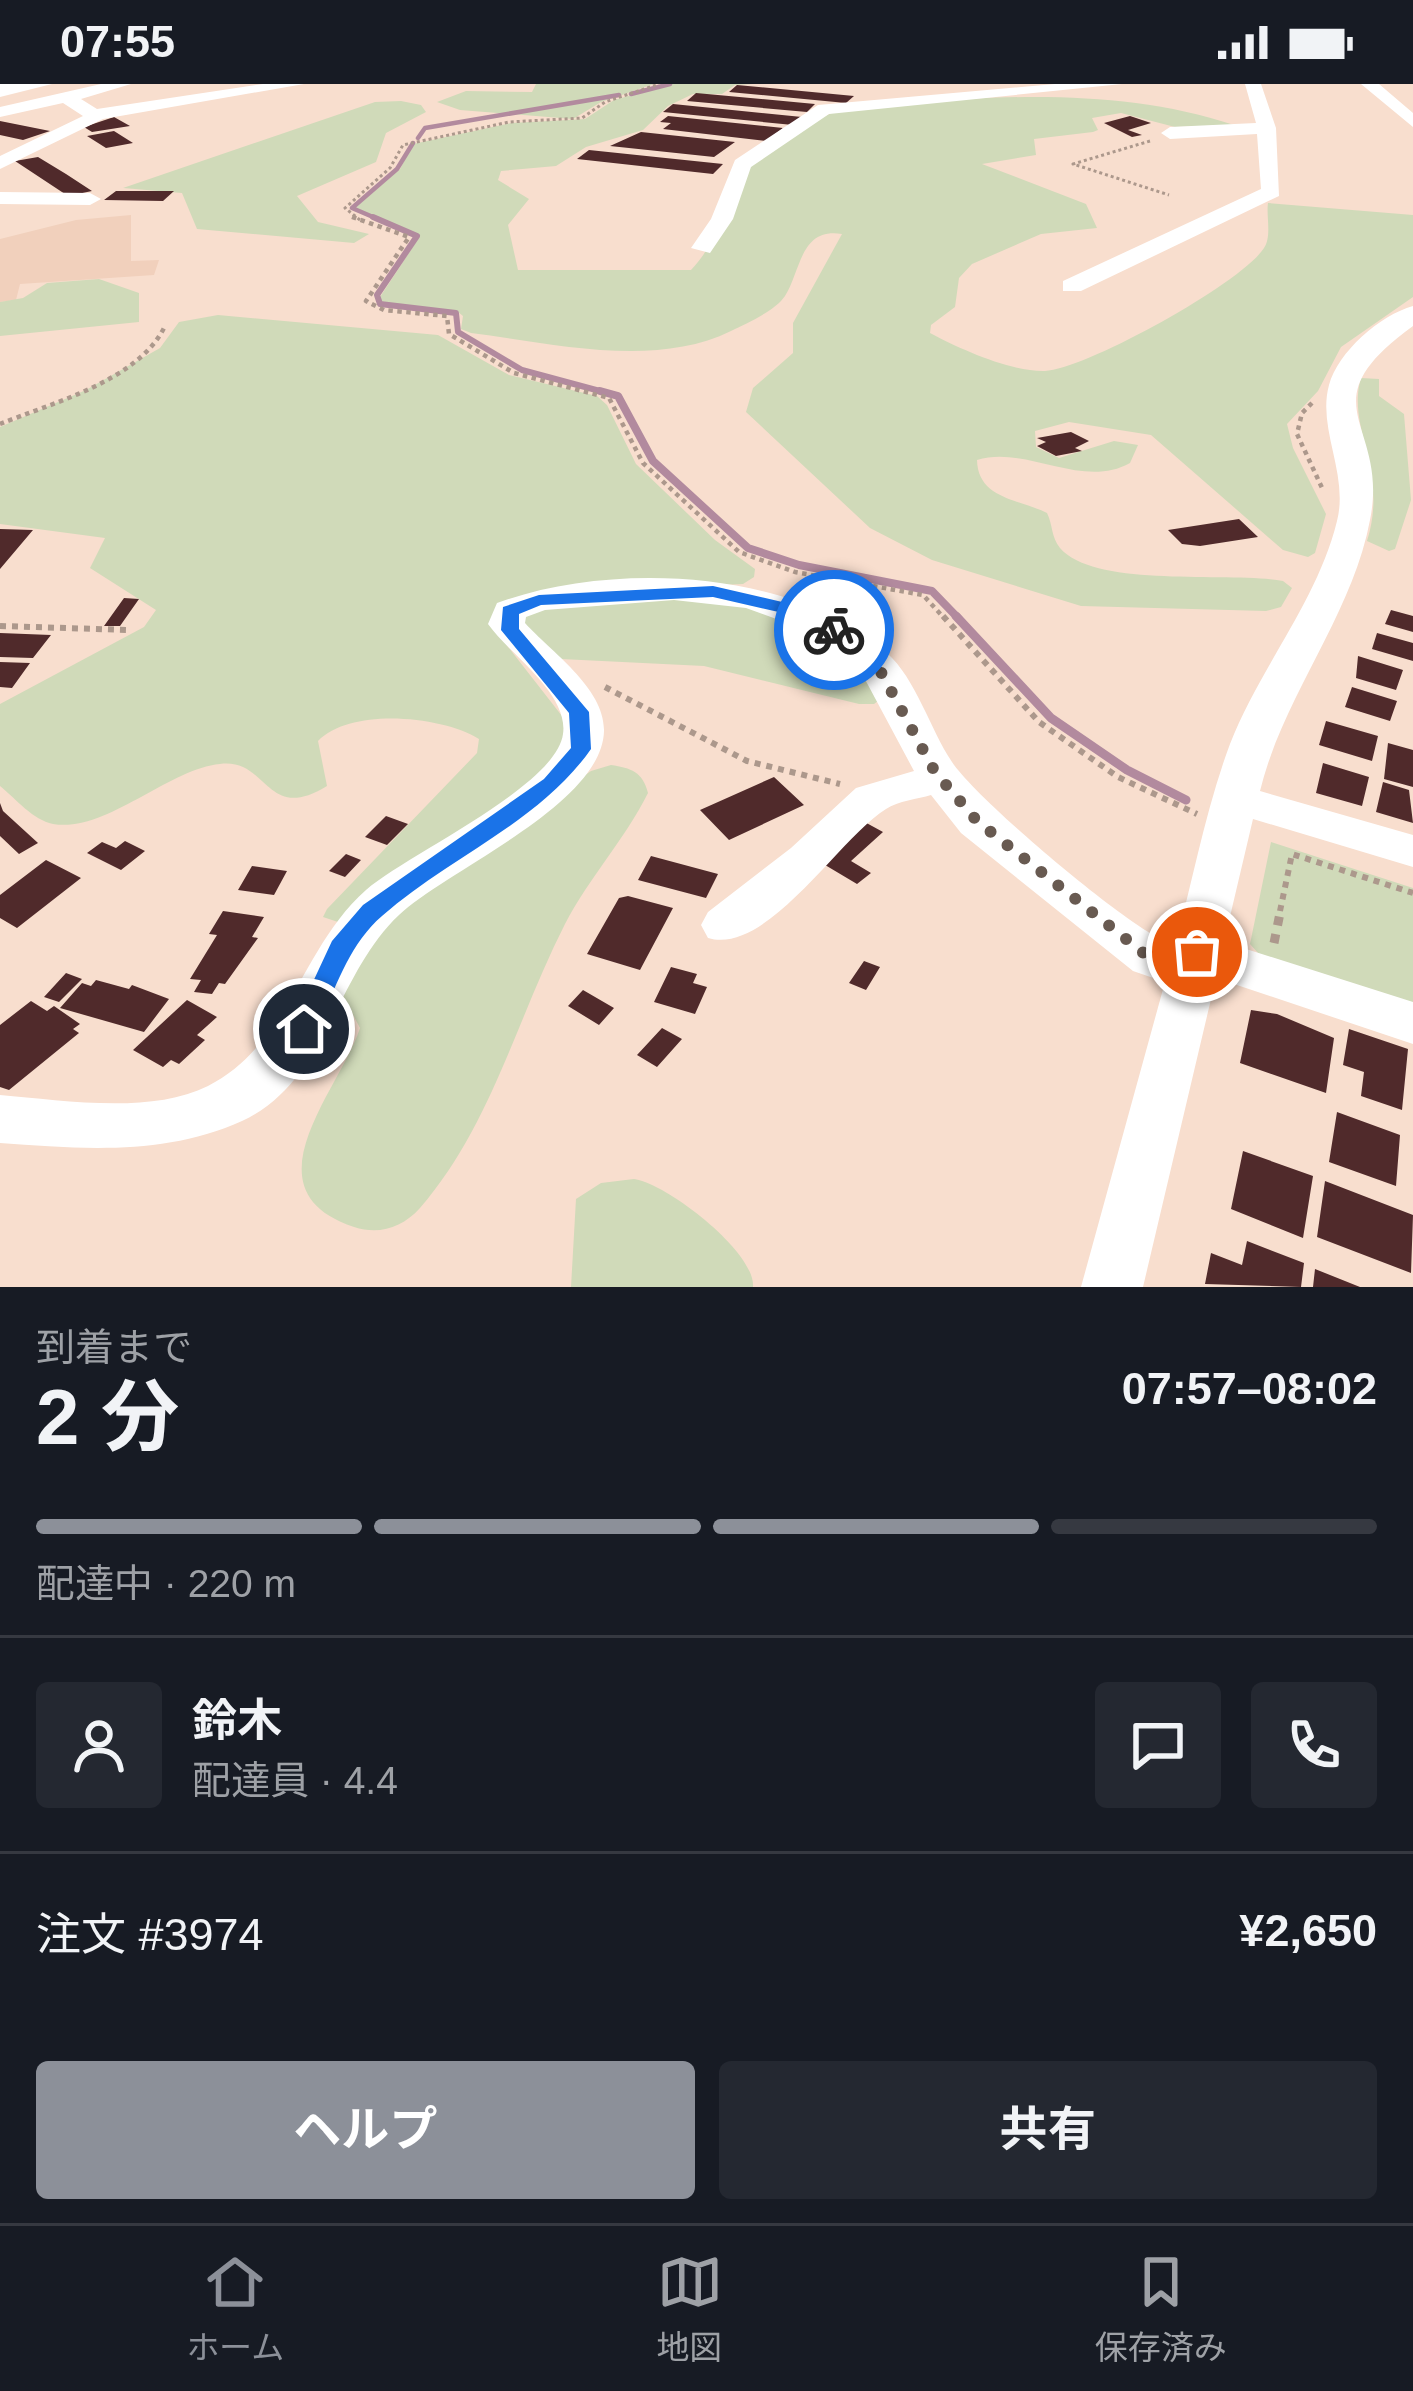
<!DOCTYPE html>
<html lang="ja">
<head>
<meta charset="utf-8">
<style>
  :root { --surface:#171b24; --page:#242831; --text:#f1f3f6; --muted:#9ea1a6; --line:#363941; --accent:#8c9099 }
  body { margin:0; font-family:Arial,"Noto Sans JP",sans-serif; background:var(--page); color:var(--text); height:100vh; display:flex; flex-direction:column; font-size:45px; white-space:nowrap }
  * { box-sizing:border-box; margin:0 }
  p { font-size:39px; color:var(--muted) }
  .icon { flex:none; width:66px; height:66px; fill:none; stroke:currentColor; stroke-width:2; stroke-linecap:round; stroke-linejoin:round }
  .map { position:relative; height:1203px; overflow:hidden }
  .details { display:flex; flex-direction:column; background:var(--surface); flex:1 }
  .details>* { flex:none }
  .pin { position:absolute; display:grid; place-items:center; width:102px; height:102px; color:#fff; margin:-51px; border:6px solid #fff; border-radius:50%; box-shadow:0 3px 12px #0007 }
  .courier { position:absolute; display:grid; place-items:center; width:120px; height:120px; margin:-60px; border:9px solid #1a73e8; border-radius:50%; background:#fff; color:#222; box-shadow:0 3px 15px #0007 }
  .headline em { font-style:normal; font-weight:700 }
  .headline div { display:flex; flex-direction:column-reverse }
  .headline { display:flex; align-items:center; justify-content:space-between; height:204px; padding:0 36px }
  h1 { font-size:78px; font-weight:700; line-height:90px }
  .bar { display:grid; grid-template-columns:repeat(4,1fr); gap:18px 12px; align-content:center; height:144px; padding:0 36px }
  .bar i { height:15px; border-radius:9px; background:var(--line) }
  .bar .active { background:var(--accent) }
  .bar p { grid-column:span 4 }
  .line { display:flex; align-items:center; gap:30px; padding:0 36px; border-top:3px solid var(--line) }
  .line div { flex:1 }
  .round { display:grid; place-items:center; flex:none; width:126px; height:126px; border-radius:12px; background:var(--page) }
  .button { display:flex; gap:24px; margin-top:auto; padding:24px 36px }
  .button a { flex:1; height:138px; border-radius:12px; background:var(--accent); color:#fff; font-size:48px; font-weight:700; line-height:138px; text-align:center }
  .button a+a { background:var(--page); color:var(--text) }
  .status { display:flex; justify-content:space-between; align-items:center; height:84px; padding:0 60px; background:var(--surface); direction:ltr }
  .status svg { height:33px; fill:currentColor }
  .tab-bar { display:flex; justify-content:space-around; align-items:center; height:168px; border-top:3px solid var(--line); background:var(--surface); font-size:33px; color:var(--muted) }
  .tab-bar a { display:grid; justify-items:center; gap:6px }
  .tab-bar .active { color:var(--accent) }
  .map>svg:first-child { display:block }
  .built { fill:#f1d0bc }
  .green { fill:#d0dab9 }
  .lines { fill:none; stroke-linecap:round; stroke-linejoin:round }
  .stream-far3 { stroke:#b28a9e; stroke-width:4.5 }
  .stream-far2 { stroke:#b28a9e; stroke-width:6 }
  .stream-far1 { stroke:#b28a9e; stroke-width:8 }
  .stream { stroke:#b28a9e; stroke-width:9 }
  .building { fill:#502a2b }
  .path-far3 { stroke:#ac988c; stroke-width:3; stroke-dasharray:3 3; stroke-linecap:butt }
  .path-far2 { stroke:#ac988c; stroke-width:4.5; stroke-dasharray:4.5 4.5; stroke-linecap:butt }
  .path-far1 { stroke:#ac988c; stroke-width:6; stroke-dasharray:6 6; stroke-linecap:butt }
  .path { stroke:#ac988c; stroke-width:9; stroke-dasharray:9 9; stroke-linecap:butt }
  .minor { fill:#fff; fill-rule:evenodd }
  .major { fill:#fff; fill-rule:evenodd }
  .route { fill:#1a73e8 }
  .done { stroke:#685a51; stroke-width:12; stroke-dasharray:0 21.6 }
</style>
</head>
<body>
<div class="status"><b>07:55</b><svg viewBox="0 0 49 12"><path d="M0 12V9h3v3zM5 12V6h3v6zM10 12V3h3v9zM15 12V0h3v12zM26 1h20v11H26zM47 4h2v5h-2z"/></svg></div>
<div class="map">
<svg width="1413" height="1203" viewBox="0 0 1413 1203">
  <rect width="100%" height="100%" fill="#f8dece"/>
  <path class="built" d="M131,131V177L159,176L154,191L20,200L16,216L0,218V155L76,136Z"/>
  <path class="green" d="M536,0H654L601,18L573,35L460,26L437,18L466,7L532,8Z
    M672,0H753L735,1L722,10H693L668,22L643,46L586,63L556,82L501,87L498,96L529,115L508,141L518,186H691C722,153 725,118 746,84C760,60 818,34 844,24C976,13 1111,0 1234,41L1175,43L1121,29L1092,34L1098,46L1093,48L1034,55L1036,71L982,80L1086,120L1097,144L1041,150L972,180L959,194L955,223L931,241L930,249C960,265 1011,288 1045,287C1086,285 1242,199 1264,164C1272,152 1266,132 1268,119L1413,131V213L1341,263L1318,307L1287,340L1293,364L1326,430L1315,469L1308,473L1283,466L1151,351L1069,338L1035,347L1036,363L1059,374L1114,357L1138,361L1130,379C1082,406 1027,361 977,376C978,415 1019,415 1047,429C1053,441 1051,453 1060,464C1095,505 1230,487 1283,497L1292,504L1281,523L1266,527L1081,522L932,476L870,444L746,328L753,304L793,269V239L842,150C800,143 801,187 785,212C775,227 747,239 731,247C654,285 552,259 471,249L461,245L463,232L458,228L390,222L378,216L420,152L355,124L400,85L413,60L511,39L585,35L614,16Z
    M401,17L421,21L426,28L386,49L376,78L297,112L318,138L369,150L354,159L197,145L182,109L123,104L375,18Z
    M99,195L139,209V238L0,252V218L23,214L47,199Z
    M218,231L438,251L509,291L597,312L607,321L636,380L715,456L755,485L754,493L743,500L538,509L509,516L498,550L569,641L552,685L338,838L323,833L327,825L477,669L479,655C442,632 351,623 318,657L327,702C265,740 269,674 220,680C168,685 106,749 53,740C33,736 16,715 0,702V620L144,543L156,526L90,484L105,454L0,440V343L86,306L160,264L179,238Z
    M1361,294L1379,295V312L1404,330L1411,416L1395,465L1389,467L1367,457C1389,388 1346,343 1361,294Z
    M673,513C756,521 838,536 882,614L874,620H859L704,582L561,575L522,542L526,526Z
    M611,681C631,684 643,688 648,709C625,755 589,794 565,840C517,934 491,1042 420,1124C402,1144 379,1151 354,1143C243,1106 340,1006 360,944L341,908L401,819L591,687Z
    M1271,758L1413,804V926L1265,877L1250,860Z
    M634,1095C666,1099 756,1168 753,1203H571L576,1115L601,1099Z"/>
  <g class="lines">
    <path class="stream-far3" d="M631,10L670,0
      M418,54L425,44L619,11
      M380,136L352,124L397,85L413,59"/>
    <path class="stream-far2" d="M373,133L417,152L377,211L380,220L456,229L458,248L522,286L611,310"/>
    <path class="stream-far1" d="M600,307L618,312L653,377L748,464L799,481L932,507L959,535"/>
    <path class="stream" d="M956,532L1051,634L1127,686L1186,716"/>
  </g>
  <path class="building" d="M737,1L854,12L846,19L729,8Z
    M696,9L815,20L807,28L687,17Z
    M673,20L802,33L793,41L663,28Z
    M668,32L783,44L766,57L663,45L671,39L660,38Z
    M1130,32L1151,39L1128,46L1142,51L1132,53L1104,39Z
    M114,33L130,42L92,48L84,43Z
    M0,37L50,47L23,56L0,51Z
    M114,47L133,59L106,64L87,52Z
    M641,48L735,58L714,73L610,62Z
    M589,66L723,80L713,90L577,75Z
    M38,73L66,90L92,107L68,112L15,77Z
    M116,107H174L163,117L104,116Z
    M1071,348L1089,357L1075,364L1082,367L1056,372L1037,362L1046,358L1037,354Z
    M1239,435L1258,453L1200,462L1182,460L1168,446Z
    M0,445L33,446L0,485Z
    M124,514L139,515L120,542H104Z
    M1391,526L1413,532V548L1385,540Z
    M0,549L51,551L33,574L0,573Z
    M1377,549L1413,559V577L1372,565Z
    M1358,572L1403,586L1396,606L1356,594Z
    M0,578L30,579L12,604L0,603Z
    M1352,603L1397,617L1390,637L1345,623Z
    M1326,637L1378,652L1372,677L1319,661Z
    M1388,659L1413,666V703L1384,695Z
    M1323,679L1369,693L1362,722L1316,709Z
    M774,693L804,721L729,756L700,726Z
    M1383,698L1409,706L1413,739L1376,728Z
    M0,719L3,727L38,759L19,770L0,752Z
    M386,732L408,740L387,761L365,753Z
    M861,736L883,748L851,777L871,789L857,800L815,775Z
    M125,757L145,767L121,786L87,769L102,758L116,764Z
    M346,770L361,776L345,793L329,787Z
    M651,772L718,790L706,814L638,796Z
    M46,776L81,794L17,844L0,834V811Z
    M252,782L287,787L274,811L238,806Z
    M628,812L673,824L640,886L587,870L619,814Z
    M223,827L264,833L252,853L258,854L225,900L219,899L212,910L194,908L201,896L190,895L217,851L209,850Z
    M864,877L880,883L866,906L849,899Z
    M671,883L697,890L693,899L707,903L695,930L654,918Z
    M66,889L82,895L59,918L44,913Z
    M96,896L129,905L132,901L169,915L144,948L60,924L82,899L91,902Z
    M583,906L614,924L599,941L568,922Z
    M187,916L217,933L197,951L205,956L179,980L171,976L163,983L133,966Z
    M31,917L47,927L54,922L80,940L73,945L79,949L9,1006L0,1003V941Z
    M1251,926L1277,930L1334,954L1326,1009L1240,979Z
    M662,944L682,955L657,983L637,971Z
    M1349,945L1408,965L1402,1026L1361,1012L1364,988L1343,981Z
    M1337,1028L1400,1051L1396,1102L1329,1078Z
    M1243,1067L1313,1092L1303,1154L1231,1125Z
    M1325,1097L1413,1131L1411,1189L1317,1153Z
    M1247,1157L1304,1179L1301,1203L1205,1200L1211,1169L1242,1181Z
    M1315,1185L1360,1203H1313Z"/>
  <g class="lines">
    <path class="path-far3" d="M1150,57L1073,80L1169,111
      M360,136L345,124L390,84L403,61L509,38L582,34L605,18L659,0"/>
    <path class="path-far2" d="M352,133L409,153L366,217L384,226L447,232L449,250L514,289L609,314L643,379L739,468L795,488L923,511L945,535
      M1312,319L1302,329L1297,350L1323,406
      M0,340C52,319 137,297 164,244"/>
    <path class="path-far1" d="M943,532L1039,638L1118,693L1197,730
      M0,542L129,546
      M605,603L747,677L840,700
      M1280,827L1292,770L1413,809"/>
    <path class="path" d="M1274,859L1281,824"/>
    <path class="minor" d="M101,0H131L81,15L97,25L263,0H304L103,35L0,85V72L83,32L63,19L0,33V23Z
      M1055,0H1122L829,30L751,83L733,135L710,169L691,164L711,135L735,76L818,21Z
      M1245,0H1261L1276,44L1279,112L1081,207H1063V197L1261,105L1257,50L1170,55L1161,49L1170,43L1256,39Z
      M1361,0H1379L1413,29V43Z
      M0,108L90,109L101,115L90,121L0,120Z
      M1413,222V242C1303,322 1390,337 1370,436C1352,532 1283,612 1260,707L1413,751V783L1253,735L1224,858L1413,918V960L1216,894L1143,1203H1081L1165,898L1133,887L961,749L931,711C918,715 898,717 886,725C840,753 767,872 708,854L701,841L708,828L791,764L856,704L914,687L860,586L809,547L746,524L674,516L545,526L526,533L525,539C550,567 605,604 604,647C602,721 448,785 399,831C335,891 327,998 242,1037C165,1072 82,1065 0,1059V1011C62,1016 150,1031 208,1002C289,961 301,863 366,806C407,770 556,703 563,650C569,609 509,570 488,540L497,519C611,477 793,484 887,569C916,595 930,645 952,678C977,716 1134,849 1175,862C1193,795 1206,724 1230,660C1260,583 1317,518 1337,437C1349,390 1317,345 1329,301C1338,268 1380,231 1413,222Z"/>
    <path class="major" d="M0,0H52L0,13Z"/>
  </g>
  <path class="route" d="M713,502L795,521L843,546L827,550L783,529L713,513L541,521L519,530V545L589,628L591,665C539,739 449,773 382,832C346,863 334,911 313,952H295L291,945L332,857L363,821L544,695L571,664L569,629L501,546L503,523L539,511Z"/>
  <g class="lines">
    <path class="done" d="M834,546L876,579L935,688L977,737L1150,874L1192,887L1197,868"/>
  </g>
</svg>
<div class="pin" style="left:1197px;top:868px;background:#ea580c"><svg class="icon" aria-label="bag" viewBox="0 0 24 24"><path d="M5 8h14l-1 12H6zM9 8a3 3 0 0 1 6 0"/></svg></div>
<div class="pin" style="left:304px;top:945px;background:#1f2937"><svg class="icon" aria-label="home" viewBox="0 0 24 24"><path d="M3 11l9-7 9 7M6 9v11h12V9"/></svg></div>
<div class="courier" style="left:834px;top:546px"><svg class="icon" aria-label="bike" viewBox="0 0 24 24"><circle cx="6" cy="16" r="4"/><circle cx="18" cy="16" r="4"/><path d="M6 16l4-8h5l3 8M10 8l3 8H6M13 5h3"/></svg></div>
</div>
<section class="details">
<div class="headline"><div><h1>2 分</h1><p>到着まで</p></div><em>07:57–08:02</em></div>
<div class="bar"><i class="active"></i><i class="active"></i><i class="active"></i><i></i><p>配達中 · 220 m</p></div>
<div class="line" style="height:216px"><a class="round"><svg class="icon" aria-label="person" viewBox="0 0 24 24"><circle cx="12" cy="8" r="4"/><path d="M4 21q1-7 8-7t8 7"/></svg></a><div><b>鈴木</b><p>配達員 · 4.4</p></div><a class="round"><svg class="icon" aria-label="chat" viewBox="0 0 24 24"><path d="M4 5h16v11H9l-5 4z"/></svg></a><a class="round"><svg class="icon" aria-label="phone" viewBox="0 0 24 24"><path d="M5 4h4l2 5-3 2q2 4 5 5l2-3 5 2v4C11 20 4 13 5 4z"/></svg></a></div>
<div class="line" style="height:156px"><div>注文 #3974</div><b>¥2,650</b></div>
<div class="button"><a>ヘルプ</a><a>共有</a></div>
</section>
<nav class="tab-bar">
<a class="active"><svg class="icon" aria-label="home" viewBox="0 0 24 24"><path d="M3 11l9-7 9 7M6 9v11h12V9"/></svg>ホーム</a>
<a><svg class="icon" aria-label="map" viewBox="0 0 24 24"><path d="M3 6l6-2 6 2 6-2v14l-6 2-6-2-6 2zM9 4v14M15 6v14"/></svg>地図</a>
<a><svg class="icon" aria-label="saved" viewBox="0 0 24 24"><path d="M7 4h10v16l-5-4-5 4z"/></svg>保存済み</a>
</nav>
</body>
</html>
